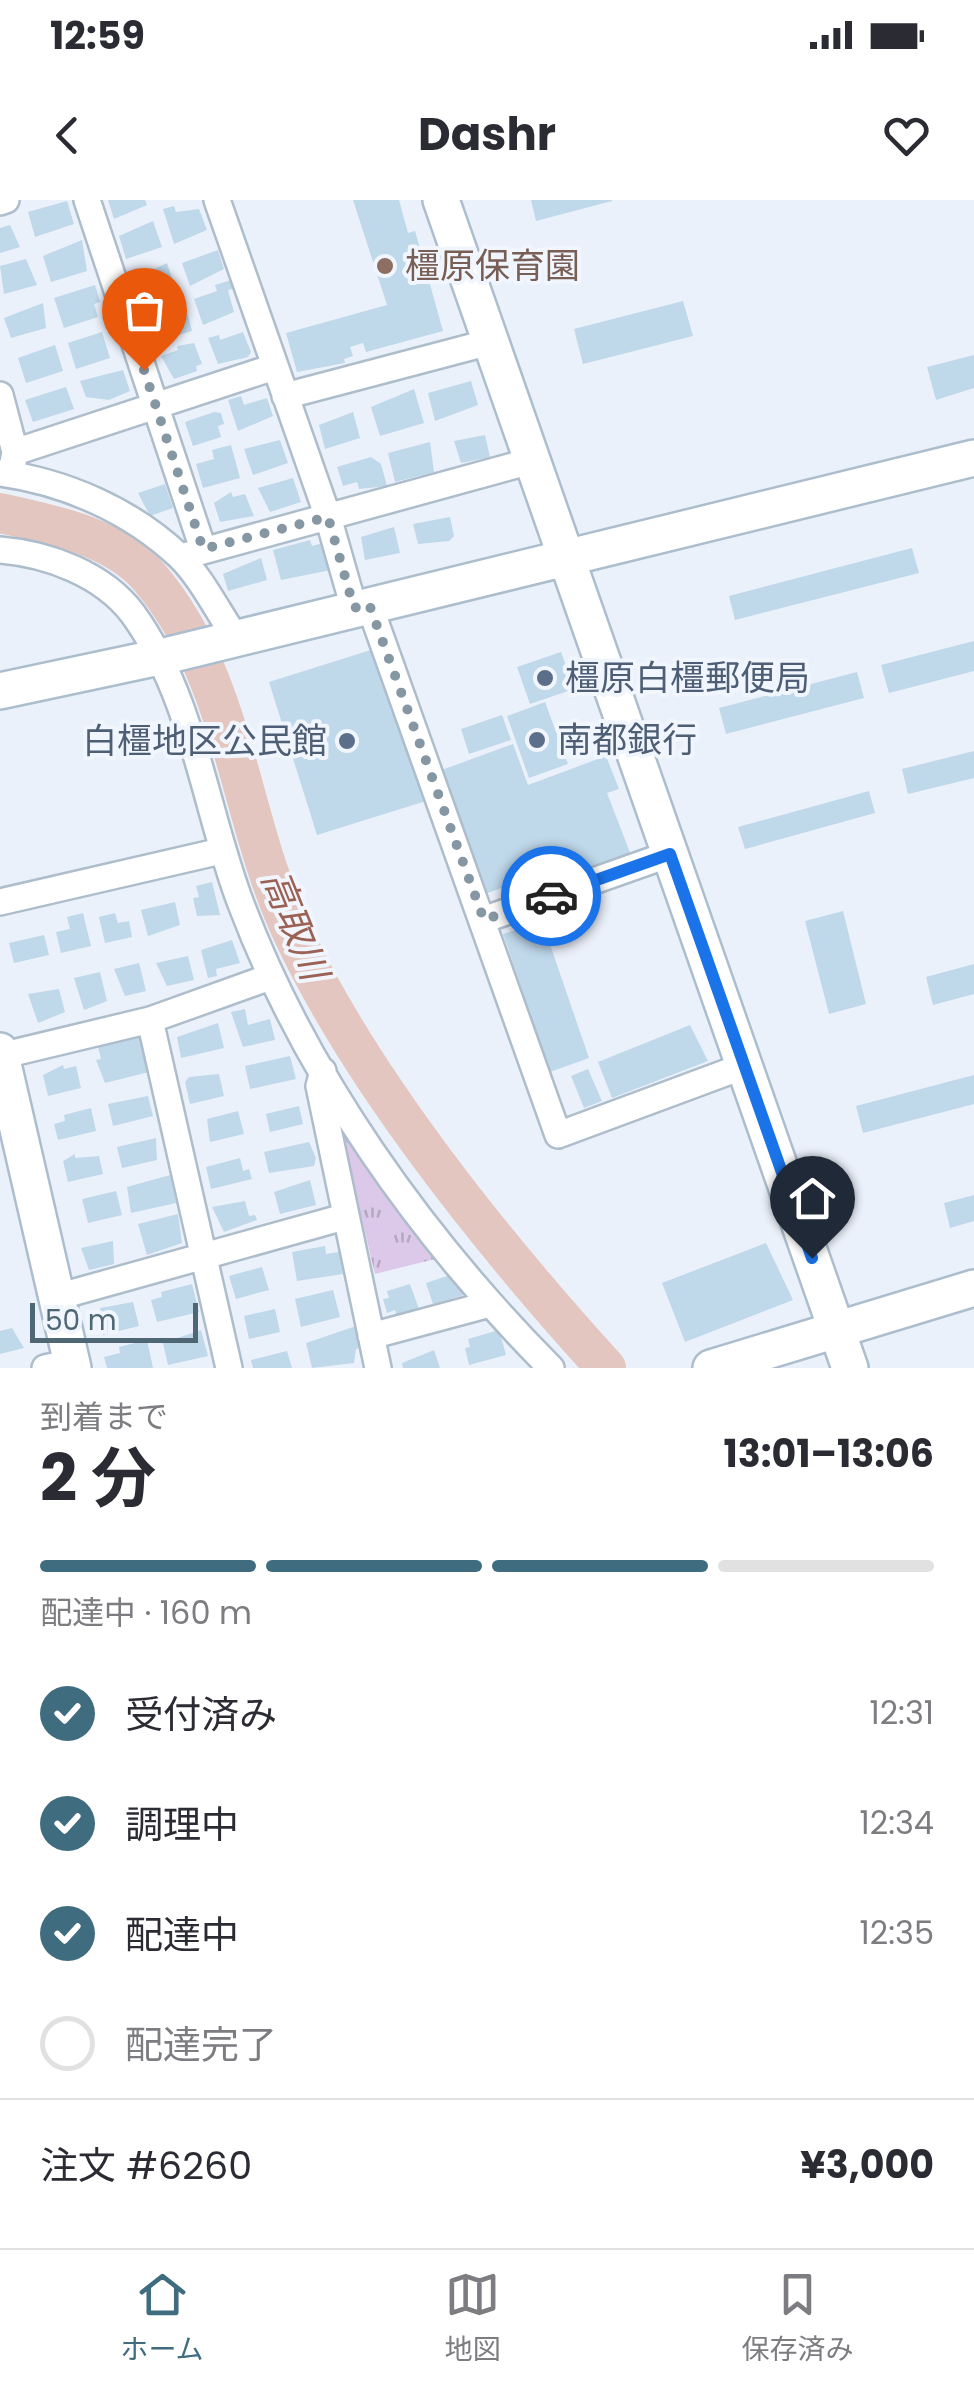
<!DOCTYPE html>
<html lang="ja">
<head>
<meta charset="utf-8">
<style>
  :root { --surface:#fff; --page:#f7f7f7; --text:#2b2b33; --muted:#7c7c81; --line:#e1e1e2; --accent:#406c7f }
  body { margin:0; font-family:Poppins,"Noto Sans JP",sans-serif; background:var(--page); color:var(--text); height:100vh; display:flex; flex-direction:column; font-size:38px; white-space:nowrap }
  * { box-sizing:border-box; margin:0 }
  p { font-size:32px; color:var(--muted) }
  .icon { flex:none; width:55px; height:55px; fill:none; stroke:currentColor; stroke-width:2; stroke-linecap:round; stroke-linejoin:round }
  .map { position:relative; height:1168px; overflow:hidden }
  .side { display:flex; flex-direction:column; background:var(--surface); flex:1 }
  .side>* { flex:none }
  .scale { position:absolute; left:30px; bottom:25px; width:168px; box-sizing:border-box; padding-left:10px; border:5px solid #4f6775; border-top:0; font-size:28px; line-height:35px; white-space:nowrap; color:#4f6775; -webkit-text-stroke:8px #f1f6fe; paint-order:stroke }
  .pin { position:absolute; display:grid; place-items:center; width:85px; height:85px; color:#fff; margin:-102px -42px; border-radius:50% 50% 50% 0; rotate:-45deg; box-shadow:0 0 10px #0007 }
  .pin .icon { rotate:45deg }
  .courier { position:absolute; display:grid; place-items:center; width:100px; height:100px; margin:-50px; border:8px solid #1a73e8; border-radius:50%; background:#fff; color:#222; box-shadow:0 2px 12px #0007 }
  .summary em { font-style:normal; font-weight:700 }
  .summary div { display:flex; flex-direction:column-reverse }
  .summary { display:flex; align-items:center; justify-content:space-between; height:170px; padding:0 40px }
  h1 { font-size:65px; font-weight:700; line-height:75px }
  .bar { display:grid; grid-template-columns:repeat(4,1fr); gap:15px 10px; align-content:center; height:120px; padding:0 40px }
  .bar i { height:12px; border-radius:8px; background:var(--line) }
  .bar .selected { background:var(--accent) }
  .bar p { grid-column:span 4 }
  .line { display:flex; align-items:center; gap:25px; padding:0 40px; border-top:2px solid var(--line) }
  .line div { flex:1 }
  ol { padding:0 40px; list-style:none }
  li { display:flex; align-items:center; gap:30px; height:110px }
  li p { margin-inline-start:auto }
  li .icon { padding:10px; border-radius:50%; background:var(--accent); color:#fff; stroke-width:4 }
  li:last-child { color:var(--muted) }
  li i { width:55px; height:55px; border:5px solid var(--line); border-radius:50% }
  .status { display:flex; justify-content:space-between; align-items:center; height:70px; padding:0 50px; background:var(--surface); direction:ltr }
  .status svg { height:28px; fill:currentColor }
  header { display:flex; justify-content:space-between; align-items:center; height:130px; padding:0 40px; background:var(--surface); font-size:45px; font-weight:700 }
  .tab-bar { display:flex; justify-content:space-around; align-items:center; height:140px; border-top:2px solid var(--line); background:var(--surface); font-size:28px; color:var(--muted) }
  .tab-bar a { display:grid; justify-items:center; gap:5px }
  .tab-bar .selected { color:var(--accent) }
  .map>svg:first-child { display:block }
  .grass { fill:url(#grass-tufts) }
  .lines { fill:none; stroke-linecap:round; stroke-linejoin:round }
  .river { stroke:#e4c6c0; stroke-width:40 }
  .building { fill:#bfd8ea }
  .street-casing { stroke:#aebdcb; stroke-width:30 }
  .secondary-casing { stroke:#acbece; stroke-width:40 }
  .street { stroke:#fff; stroke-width:25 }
  .secondary { stroke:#fff; stroke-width:35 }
  .done { stroke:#8697a4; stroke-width:10; stroke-dasharray:0 18 }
  .route { stroke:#1a73e8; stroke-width:12 }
  .education-dot { fill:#8d6e63; stroke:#f1f6fe; stroke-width:4 }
  .service-dot { fill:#5c6f8a; stroke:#f1f6fe; stroke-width:4 }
  .labels { text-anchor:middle; stroke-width:8; stroke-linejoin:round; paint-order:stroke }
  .education-label { font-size:35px; fill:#785e54; stroke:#f1f6fe; text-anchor:start }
  .service-label { font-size:35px; fill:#4e5e75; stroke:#f1f6fe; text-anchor:start }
  .water-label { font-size:38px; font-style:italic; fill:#9b6154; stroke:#f1f6fe }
</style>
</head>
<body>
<div class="status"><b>12:59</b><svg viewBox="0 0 49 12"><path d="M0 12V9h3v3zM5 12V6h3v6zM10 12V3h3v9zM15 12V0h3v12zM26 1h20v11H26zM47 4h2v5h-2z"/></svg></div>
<header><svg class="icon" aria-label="back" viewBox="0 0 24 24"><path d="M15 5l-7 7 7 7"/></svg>Dashr<svg class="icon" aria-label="heart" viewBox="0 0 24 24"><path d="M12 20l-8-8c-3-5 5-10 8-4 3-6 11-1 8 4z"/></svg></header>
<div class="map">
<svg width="974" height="1168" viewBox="0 0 974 1168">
  <defs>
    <pattern id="grass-tufts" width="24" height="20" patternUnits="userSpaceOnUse" patternTransform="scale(2.5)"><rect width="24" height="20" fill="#dcc9e9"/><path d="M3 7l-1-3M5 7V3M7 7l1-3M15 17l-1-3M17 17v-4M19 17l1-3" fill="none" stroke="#b5a7c1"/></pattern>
  </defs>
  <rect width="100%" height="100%" fill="#ebf1fb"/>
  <path class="grass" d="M338,919L439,1058L375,1074Z"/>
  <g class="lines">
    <path class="river" d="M0,313C50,324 115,336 150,378C236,479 238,618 293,734C363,883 495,1046 606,1168"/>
  </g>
  <path class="building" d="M108,0H145L147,5L114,19Z
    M353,0H399L408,33L415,31L443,131L366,152L363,143L350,147L353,156L344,159L345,163L297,172L286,133L387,105Z
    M531,0H612V1L536,21Z
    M67,1L74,24L35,37L28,12Z
    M174,6L176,12L199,9L207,30L174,44L163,9Z
    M153,21L162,47L126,59L119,36Z
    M10,25L20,47L0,53V28Z
    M82,40L87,71L51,82L43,56Z
    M218,50L224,69L190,86L182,63Z
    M26,59L37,85L4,94L0,66Z
    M167,63L176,90L141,102L133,79Z
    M231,80L233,89L228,90L234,112L203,125L194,99L217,91L215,85Z
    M95,85L100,102L94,104L98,117L64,128L54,98Z
    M683,101L693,136L583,164L574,129Z
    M43,103L46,128L11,138L4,118Z
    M185,105L192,131L159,141L157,136L151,138L145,117Z
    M102,132L110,158L76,169L68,143Z
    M243,132L251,152L248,157L218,164L208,138L219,135L220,140Z
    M194,143L202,164L196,166L197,171L174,179L161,156L178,150L177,146Z
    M55,145L63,171L26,183L18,158Z
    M974,155V188L936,200L927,167Z
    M123,170L130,191L109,200L86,197L80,181Z
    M471,181L478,205L435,221L428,193Z
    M66,187L74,209L33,222L25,200Z
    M414,189L424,223L380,236L371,207Z
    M241,196L244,205L267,198L273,216L238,231L228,200Z
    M214,212L221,213L224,224L218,226L221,237L193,246L185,222Z
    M353,212L360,238L325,249L319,225Z
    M485,235L490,257L461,263L454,241Z
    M280,240L288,263L253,275L244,249Z
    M430,242L434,272L395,282L388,253Z
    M231,245L240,278L203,288L196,264L214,259L212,250Z
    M371,257L381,264L387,286L359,289L357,282L343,286L337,267Z
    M293,278L301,302L270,312L258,288Z
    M165,284L173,308L150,316L138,293Z
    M231,292L233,297L245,294L254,316L220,322L214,303Z
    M450,317L454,336L449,341L418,344L413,324Z
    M394,327L400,353L365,360L361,337Z
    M310,340L312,346L323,343L331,370L281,380L273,350Z
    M912,348L919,373L735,420L729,396Z
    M261,358L267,380L228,391L223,374Z
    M974,441V471L889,493L881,465Z
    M377,448L426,601L317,635L269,482Z
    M561,452L574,489L530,504L517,467Z
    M857,472L864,498L726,534L719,508Z
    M545,502L568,564L529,578L507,516Z
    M502,515L511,540L469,554L461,529Z
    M513,544L528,585L606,556L619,589L607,593L631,655L512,699L507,686L485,694L439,571Z
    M974,551V578L908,594L902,569Z
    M869,591L875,613L745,649L738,627Z
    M212,682L220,715L197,716L193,698L199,697L196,686Z
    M175,702L180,725L148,736L141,710Z
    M843,711L866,804L829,814L805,721Z
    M83,713L91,746L61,753L56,732L70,729L67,717Z
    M115,713L118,723L129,721L132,737L105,743L99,717Z
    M542,721L589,858L550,872L503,734Z
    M44,735L49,755L14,763L9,743Z
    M232,740L240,763L216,769L217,776L208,778L201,750Z
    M188,756L194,780L167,786L156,763Z
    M139,763L146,791L125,796L114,769Z
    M974,764V794L933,805L926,777Z
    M100,772L107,801L84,810L74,778Z
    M59,789L65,812L38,823L28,794Z
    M245,809L248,825L270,819L275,840L243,847L231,812Z
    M218,823L224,848L181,858L177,837Z
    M690,825L708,861L612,898L598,862Z
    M140,837L149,872L105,883L96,860L101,859L98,847Z
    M290,856L296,879L250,889L245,866Z
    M63,865L64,869L76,866L81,888L48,896L43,875Z
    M588,869L602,901L584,908L571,876Z
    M219,874L224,896L190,904L185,882L189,877Z
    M974,875V904L863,933L856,906Z
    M148,896L153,916L113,926L108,904Z
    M299,906L303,924L270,932L266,914Z
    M91,908L96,931L58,940L54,924L65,921L64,915Z
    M238,911L244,934L210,942L207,919Z
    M156,938L157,960L122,968L117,947Z
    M309,942L316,958L314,966L269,973L264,952Z
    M75,954V958L99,956L103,974L68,982L63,961Z
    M240,958L243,971L249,969L252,979L211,989L206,967Z
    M170,975L176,1003L131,1013L127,987Z
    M310,980L316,1005L280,1014L274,992Z
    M116,991L122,1015L88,1023L82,999Z
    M974,995V1021L950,1028L944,1003Z
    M245,1001L249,1016L255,1015L257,1020L224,1032L212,1007Z
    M178,1014L182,1043L147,1055L138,1024Z
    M113,1041L114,1064L89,1070L81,1048Z
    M766,1043L793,1100L685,1142L662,1083Z
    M325,1046L326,1054L339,1052L343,1074L297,1081L292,1052Z
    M262,1067L269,1090L236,1099L229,1076Z
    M456,1073L464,1095L433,1104L426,1083Z
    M192,1084L199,1112L157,1122L151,1100L162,1097L161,1092Z
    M410,1084L420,1112L398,1119L395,1110L387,1113L383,1099L389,1098L387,1091Z
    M333,1090L340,1117L301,1127L295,1099Z
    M133,1102L139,1126L103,1135L100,1108Z
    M275,1109L280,1132L249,1139L244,1116Z
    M356,1126L361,1148L356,1149L354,1163L312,1168L306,1143Z
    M12,1128L24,1148L0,1154V1131Z
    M201,1130L208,1156L168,1165L163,1143Z
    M499,1130L506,1155L469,1165L465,1148L470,1147L468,1139Z
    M147,1140L153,1168H107L104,1157L120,1153L119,1147Z
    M434,1150L440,1168H403L402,1163Z
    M287,1151L292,1168H253L251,1160Z"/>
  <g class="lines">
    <g class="street-casing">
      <path id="street" d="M87,0L203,349
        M217,0L328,317L354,408
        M0,2L6,0
        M0,195L15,252L12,268
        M285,196L490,142
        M15,252L274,167
        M0,273C65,282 130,310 179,356C201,377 218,412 236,438
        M0,350C48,354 103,374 133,414C194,498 205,610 241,704C306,876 422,1038 551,1168
        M181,357L531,261
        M369,404L558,935L744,866
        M0,702L221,651
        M483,720L670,654
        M150,820L229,1168
        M0,856L150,820L270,777
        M323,871L319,886L378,1168
        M57,1097L344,1017
        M371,1136L490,1104
        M45,1168L72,1162"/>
    </g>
    <g class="secondary-casing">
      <path id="secondary" d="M441,0L850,1168
        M0,491L169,455L974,258
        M0,851L73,1168
        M711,1168L974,1088"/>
    </g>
    <use href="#street" class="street"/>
    <use href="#secondary" class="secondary"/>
  </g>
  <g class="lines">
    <path class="done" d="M144,170L203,349L328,317L354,408L369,404L484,720L551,696"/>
    <path class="route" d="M551,696L670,654L812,1058"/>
  </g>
  <circle class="education-dot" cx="385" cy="66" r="10"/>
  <g class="service-dot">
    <circle cx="545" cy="478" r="10"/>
    <circle cx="537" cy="540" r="10"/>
    <circle cx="347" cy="541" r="10"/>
  </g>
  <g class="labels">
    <g class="education-label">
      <text x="405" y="78">橿原保育園</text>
    </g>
    <g class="service-label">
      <text x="565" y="490">橿原白橿郵便局</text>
      <text x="557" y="552">南都銀行</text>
      <text x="327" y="553" text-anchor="end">白橿地区公民館</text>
    </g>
    <g class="water-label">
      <text transform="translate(295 725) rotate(68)" y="13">高取川</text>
    </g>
  </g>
</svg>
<div class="scale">50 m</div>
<div class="pin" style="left:144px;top:170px;background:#ea580c"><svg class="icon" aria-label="bag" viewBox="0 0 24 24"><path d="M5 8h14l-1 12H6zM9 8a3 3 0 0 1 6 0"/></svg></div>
<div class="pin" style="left:812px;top:1058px;background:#1f2937"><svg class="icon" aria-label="home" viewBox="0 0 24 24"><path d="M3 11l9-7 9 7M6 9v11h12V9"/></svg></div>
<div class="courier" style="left:551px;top:696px"><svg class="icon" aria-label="car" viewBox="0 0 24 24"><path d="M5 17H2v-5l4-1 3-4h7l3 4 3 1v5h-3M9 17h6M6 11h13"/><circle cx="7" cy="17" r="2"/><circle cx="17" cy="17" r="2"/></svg></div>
</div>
<section class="side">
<div class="summary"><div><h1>2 分</h1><p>到着まで</p></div><em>13:01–13:06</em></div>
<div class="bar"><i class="selected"></i><i class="selected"></i><i class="selected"></i><i></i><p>配達中 · 160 m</p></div>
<ol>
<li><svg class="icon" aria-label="check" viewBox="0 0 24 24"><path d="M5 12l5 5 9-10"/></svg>受付済み<p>12:31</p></li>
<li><svg class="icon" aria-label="check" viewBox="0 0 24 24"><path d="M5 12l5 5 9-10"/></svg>調理中<p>12:34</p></li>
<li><svg class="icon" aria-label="check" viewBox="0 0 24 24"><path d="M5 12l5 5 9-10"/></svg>配達中<p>12:35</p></li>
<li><i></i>配達完了</li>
</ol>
<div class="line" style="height:130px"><div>注文 #6260</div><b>¥3,000</b></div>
</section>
<nav class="tab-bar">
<a class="selected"><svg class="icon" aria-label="home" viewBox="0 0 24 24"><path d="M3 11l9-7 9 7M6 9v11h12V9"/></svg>ホーム</a>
<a><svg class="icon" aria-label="map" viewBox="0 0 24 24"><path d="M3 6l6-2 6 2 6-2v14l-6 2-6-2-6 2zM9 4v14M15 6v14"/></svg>地図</a>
<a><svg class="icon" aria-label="saved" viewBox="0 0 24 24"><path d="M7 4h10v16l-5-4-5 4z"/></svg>保存済み</a>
</nav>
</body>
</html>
